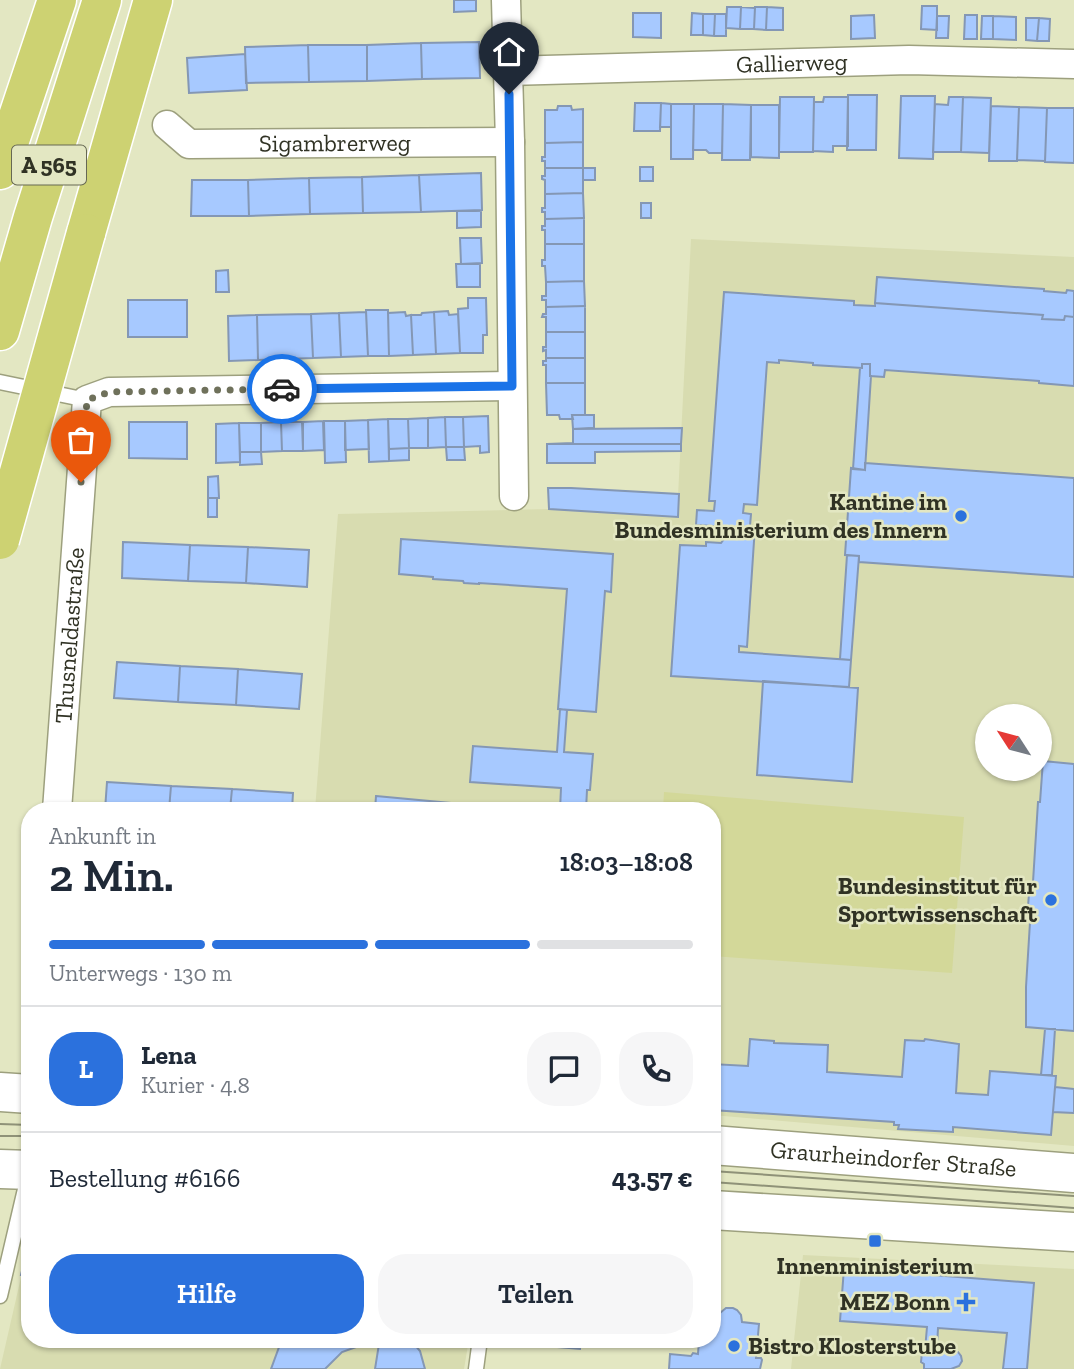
<!DOCTYPE html>
<html lang="de">
<head>
<meta charset="utf-8">
<style>
  :root { --surface:#fff; --page:#f6f6f7; --text:#1f2937; --muted:#747a83; --line:#e0e1e3; --accent:#2b71dd }
  body { margin:0; font-family:"Zilla Slab",serif; background:var(--page); color:var(--text); height:100vh; display:flex; flex-direction:column; font-size:26px; white-space:nowrap }
  * { box-sizing:border-box; margin:0 }
  p { font-size:23px; color:var(--muted) }
  .icon { flex:none; width:38px; height:38px; fill:none; stroke:currentColor; stroke-width:2; stroke-linecap:round; stroke-linejoin:round }
  .map { position:relative; flex:1; overflow:hidden }
  .sheet { position:absolute; left:21px; top:802px; width:700px; height:546px; display:flex; flex-direction:column; background:var(--surface); border-radius:28px; box-shadow:0 2px 5px #0004 }
  .sheet>* { flex:none }
  .needle { width:46px; rotate:306deg }
  .tools { position:absolute; left:975px; top:704px; display:grid; gap:14px }
  .tools a { display:grid; place-items:center; width:77px; height:77px; border-radius:50%; background:var(--surface); box-shadow:0 2px 5px #0004; font-size:35px }
  .pin { position:absolute; display:grid; place-items:center; width:60px; height:60px; color:#fff; margin:-72px -30px; border-radius:50% 50% 50% 0; rotate:-45deg; box-shadow:0 0 7px #0007 }
  .pin .icon { rotate:45deg }
  .courier { position:absolute; display:grid; place-items:center; width:70px; height:70px; margin:-35px; border:5px solid #1a73e8; border-radius:50%; background:#fff; color:#222; box-shadow:0 2px 9px #0007 }
  .summary em { font-style:normal; font-weight:600 }
  .summary div { display:flex; flex-direction:column-reverse }
  .summary { display:flex; align-items:center; justify-content:space-between; height:119px; padding:0 28px }
  h1 { font-size:46px; font-weight:600; line-height:52px }
  .bar { display:grid; grid-template-columns:repeat(4,1fr); gap:10px 7px; align-content:center; height:84px; padding:0 28px }
  .bar i { height:9px; border-radius:5px; background:var(--line) }
  .bar .selected { background:var(--accent) }
  .bar p { grid-column:span 4 }
  .line { display:flex; align-items:center; gap:18px; padding:0 28px; border-top:2px solid var(--line) }
  .line div { flex:1 }
  .round { display:grid; place-items:center; flex:none; width:74px; height:74px; border-radius:28px; background:var(--page) }
  .cta { display:flex; gap:14px; margin-top:auto; padding:14px 28px }
  .cta a { flex:1; height:80px; border-radius:28px; background:var(--accent); color:#fff; font-size:28px; font-weight:600; line-height:80px; text-align:center }
  .cta a+a { background:var(--page); color:var(--text) }
  .map>svg:first-child { display:block }
  .built { fill:#d8dcb0; fill-rule:evenodd }
  .green { fill:#d3d899 }
  .building { fill:#a7c9ff; stroke:#8497b4; stroke-width:2 }
  .lines { fill:none; stroke-linecap:round; stroke-linejoin:round }
  .service-casing { stroke:#9da07e; stroke-width:17 }
  .minor-casing { stroke:#9da07e; stroke-width:31 }
  .secondary-casing { stroke:#9da07e; stroke-width:41 }
  .motorway-casing { stroke:#fff; stroke-width:41 }
  .service { stroke:#fff; stroke-width:14 }
  .minor { stroke:#fff; stroke-width:28 }
  .secondary { stroke:#fff; stroke-width:38 }
  .motorway { stroke:#cdd272; stroke-width:38 }
  .tram { stroke:#8f9278; stroke-width:2 }
  .motorway-bridge-casing { stroke:#fff; stroke-width:41; stroke-linecap:butt }
  .motorway-bridge { stroke:#cdd272; stroke-width:38 }
  .done { stroke:#6f715b; stroke-width:7; stroke-dasharray:0 12.6 }
  .route { stroke:#1a73e8; stroke-width:9 }
  .poi-dot { fill:#2b71dd; stroke:#e3e7c2; stroke-width:2.5 }
  .labels { text-anchor:middle; stroke-width:5; stroke-linejoin:round; paint-order:stroke }
  .shield { fill:#e3e7c2; stroke:#666853; stroke-width:2 }
  .shield-label { font-size:23px; font-weight:bold; fill:#303224 }
  .street-label { font-size:24px; fill:#303224; stroke:#e3e7c2 }
  .poi-label { font-size:24px; font-weight:bold; fill:#303224; stroke:#e3e7c2; text-anchor:end }
</style>
</head>
<body>
<div class="map">
<svg width="1074" height="1369" viewBox="0 0 1074 1369">
  <rect width="100%" height="100%" fill="#e3e7c2"/>
  <path class="built" d="M691,239L1074,257V1146L712,1115V810H315L338,514L549,509L677,516ZM987,716H1040V768H987Z
    M30,1238V1339H469L464,1369H0Z
    M803,1255L1074,1269V1369H791Z"/>
  <path class="green" d="M664,792L964,817L952,973L712,956V810H663Z"/>
  <path class="building" d="M454,0H476V11L454,12Z
    M922,6H937V30L921,29Z
    M727,7H741L740,29L726,28Z
    M741,7L755,8L754,29H740Z
    M755,7H767L766,30L754,29Z
    M767,7L783,8V30H766Z
    M633,13H661V38L633,37Z
    M692,13L703,14V35H691Z
    M703,14H715L714,36L703,35Z
    M715,14H726V36H714Z
    M874,15L875,38L851,39V16Z
    M965,15H977V39H964Z
    M937,16H949L948,38H936Z
    M982,16H993V39H981Z
    M993,16L1016,17V40L993,39Z
    M1026,18H1039L1037,41L1026,40Z
    M1039,18L1050,19L1049,41H1037Z
    M479,42L480,78L422,79L421,43Z
    M421,43L422,79L367,81V45Z
    M308,45L309,82L246,83L245,47Z
    M308,45H367V81L309,82Z
    M245,54L247,90L189,93L187,58Z
    M848,95H877L876,150H847Z
    M901,96H935L933,159L899,158Z
    M780,97H814L813,152H779Z
    M824,97H848V146H833V152L813,151L814,102H823Z
    M949,97H963L961,152H933L935,104L948,105Z
    M963,97L991,98L989,153L961,152Z
    M635,103H661L660,131H634Z
    M661,103L671,104V127H660Z
    M671,104H694L693,159H671Z
    M694,104H723L722,153H709L706,150H693Z
    M723,104L751,105L750,160H722Z
    M751,105H779V158L751,157Z
    M558,106H571L572,110L583,109V142L545,143V110H557Z
    M991,106L1019,107L1017,161H989Z
    M1019,107L1047,108L1045,161L1017,160Z
    M1047,108H1074V163L1045,162Z
    M583,142V168H545V161H542V157H545V143Z
    M640,167H653V181H640Z
    M545,168H583V193L545,194V180L542,179V176H545Z
    M583,168H595V180H583Z
    M481,173L482,210L421,212L419,175Z
    M419,175L421,212L363,213L362,177Z
    M362,177L363,213L310,214L309,178Z
    M309,178L310,214L249,216L248,180Z
    M192,180H248L249,216H191Z
    M583,193L584,218L545,219V212H542V208H545V194Z
    M641,203H651V218H641Z
    M457,211H481V227L457,228Z
    M584,218V244H545V230H542V226H545V219Z
    M460,238H481L482,263L461,264Z
    M545,244H584V281L546,282L545,266H542V260H545Z
    M456,264H480V287H457Z
    M228,270L229,292H216V271Z
    M877,277L1044,289V291L1066,293L1067,290L1074,291V317L1065,316L1064,320L1042,319L1043,315L875,303Z
    M584,281L585,306L546,307V300H542V296H546V282Z
    M724,292L854,301V305L875,306V303L1043,315L1042,319L1064,320L1065,316L1074,317V386L1039,383V381L885,370L884,377L870,376V364H862V368L813,365V363L779,360V363L767,362L757,505L744,504L743,513L751,514L750,526H755L747,647L739,646V652L851,660L849,687L671,676L680,545L706,546V542L721,543L724,539L713,526L696,525L697,510L714,511L715,501H709Z
    M468,298H486L487,335H483V353H460L458,309L468,308Z
    M128,300H187V337H128Z
    M585,306V332H546V317H542L543,314H546V307Z
    M366,310H388L389,356H368Z
    M448,311L449,315L458,314L460,353L436,354L434,312Z
    M366,312L368,356L341,357L339,313Z
    M405,312L406,316L411,315L413,355L389,356L388,313Z
    M434,312L436,354L413,355L411,315H421L422,313Z
    M339,313L341,357L313,358L311,314Z
    M311,314L313,358L258,360L257,315Z
    M257,315L258,360L229,361L228,316Z
    M546,332H585V358H546V350L543,351V347H546Z
    M546,358H585V383H546V365H543V361H546Z
    M862,364H870V376H871L865,470L853,469L860,368H862Z
    M546,383H585V415H572L573,419H560L559,415H547Z
    M572,415H594V428L573,429Z
    M488,416L489,452L480,453V446L464,447L463,417Z
    M445,417H463L464,447H446Z
    M445,417L446,447L428,448V418Z
    M428,418V448H409L408,419Z
    M388,419H408L409,448L389,449Z
    M388,419L389,461L369,462L368,420Z
    M368,420L369,449L345,450V421Z
    M323,421L324,450L303,451V422Z
    M324,421H345L346,462L325,463Z
    M129,422H187V459L129,458Z
    M281,422H302L303,451H282Z
    M281,422L282,451L261,452V423Z
    M239,423L240,462L216,463V424Z
    M239,423H261V452H240Z
    M682,428L681,444H547L573,443V429Z
    M547,444H681V451L595,452V463H547Z
    M446,447H464L465,460H447Z
    M409,448V460L389,461V449Z
    M240,452H261L262,464L240,465Z
    M865,463L1074,478V577L859,562V556L845,555L851,468L865,470Z
    M218,476L219,498H208V477Z
    M548,488H571L679,494L678,517L549,509Z
    M208,498H217V517H208Z
    M401,539L613,554L611,592L605,591L596,712L558,709L567,589L479,583V584L464,583L463,581L433,579V577L399,574Z
    M123,542L190,545L188,581L122,578Z
    M190,545L248,547L246,583L188,581Z
    M248,547L309,550L307,587L246,583Z
    M847,555L859,556L851,660L840,659Z
    M117,662L180,666L178,702L114,698Z
    M180,666L238,669L236,705L178,702Z
    M238,669L302,674L299,709L236,705Z
    M763,681L858,688L852,782L757,775Z
    M560,709L567,710L564,752L593,754L590,790H587L586,810H560L561,788L470,782L473,746L557,752Z
    M1043,761L1074,764V1031L1026,1027V987L1031,906H1028L1030,882H1033L1038,802H1040Z
    M107,782L171,786L169,810H105Z
    M171,786L232,789L230,810H169Z
    M232,789L293,793L292,810H230Z
    M376,796L504,808V810H375Z
    M1045,1029H1055L1052,1075H1041Z
    M750,1039L774,1041V1043L828,1045L827,1072L902,1077L905,1040L924,1041L925,1039L959,1044L956,1093L988,1095L990,1071L1056,1076L1051,1135L953,1127V1132L898,1129L899,1125H894V1122L712,1110V1064L748,1066Z
    M1055,1087L1074,1089V1113L1053,1112Z
    M30,1238V1277L21,1275Z
    M844,1268L1034,1283L1027,1369H1003L1007,1333L938,1328L937,1347L950,1349L958,1352L961,1356L962,1361L959,1366L951,1369H924V1364L921,1362L922,1352L925,1350L927,1327L840,1321Z
    M726,1308H733L737,1310L741,1315L742,1322L759,1324L756,1358H761L762,1360L760,1369H669L670,1354L691,1356L693,1353L698,1354L699,1339H712V1320H718L720,1313Z
    M282,1339H410L420,1351L425,1369H375L379,1344H369L359,1346L342,1352L325,1369H271Z
    M523,1339H581L580,1349L522,1344Z"/>
  <g class="lines">
    <g class="service-casing">
      <path id="service" d="M0,382L87,400
        M0,1296L29,1172
        M476,1369L480,1339"/>
    </g>
    <g class="minor-casing">
      <g id="minor">
        <path d="M506,0L510,142L514,496"/>
        <path id="s1" d="M508,71L909,60L1074,64"/>
        <path id="s2" d="M167,125L189,144L510,142"/>
        <path id="s3" d="M57,810L87,400L109,392L512,386"/>
      </g>
    </g>
    <g class="secondary-casing">
      <g id="secondary">
        <path d="M0,1092L30,1094"/>
        <path id="s4" d="M712,1145L1074,1173"/>
        <path d="M0,1169L30,1170"/>
        <path d="M712,1210L1074,1232"/>
      </g>
    </g>
    <g class="motorway-casing">
      <path id="motorway" d="M0,170L57,0
        M86,233L153,0
        M0,331L33,217L102,0"/>
    </g>
    <use href="#service" class="service"/>
    <use href="#minor" class="minor"/>
    <use href="#secondary" class="secondary"/>
    <use href="#motorway" class="motorway"/>
    <path class="tram" d="M0,1124L30,1125
      M0,1136H30
      M712,1171L1074,1196
      M712,1182L1074,1208"/>
    <g class="motorway-bridge-casing">
      <path id="motorway-bridge" d="M0,540L86,233"/>
    </g>
    <use href="#motorway-bridge" class="motorway-bridge"/>
  </g>
  <g class="lines">
    <path class="done" d="M81,482L87,400L109,392L282,389"/>
    <path class="route" d="M282,389L512,386L509,94"/>
  </g>
  <g class="poi-dot">
    <circle cx="961" cy="516" r="7"/>
    <circle cx="1051" cy="900" r="7"/>
    <rect x="868" y="1234" width="14" height="14" rx="3.5"/>
    <path d="M962.5 1291.5h7v7h7v7h-7v7h-7v-7h-7v-7h7z"/>
    <circle cx="734" cy="1346" r="7"/>
  </g>
  <g class="labels">
    <rect class="shield" x="12" y="145.5" width="74" height="39" rx="5"/>
    <g class="shield-label">
      <text x="49" y="173">A 565</text>
    </g>
    <g class="street-label">
      <text dy="8" stroke="none"><textPath href="#s1" startOffset="284">Gallierweg</textPath></text>
      <text dy="8" stroke="none"><textPath href="#s2" startOffset="175">Sigambrerweg</textPath></text>
      <text dy="8" stroke="none"><textPath href="#s3" startOffset="175">Thusneldastraße</textPath></text>
      <text dy="8" stroke="none"><textPath href="#s4" startOffset="182">Graurheindorfer Straße</textPath></text>
    </g>
    <g class="poi-label">
      <text x="947" y="510">Kantine im<tspan x="947" dy="28">Bundesministerium des Innern</tspan></text>
      <text x="1037" y="894">Bundesinstitut für<tspan x="1037" dy="28">Sportwissenschaft</tspan></text>
      <text x="875" y="1274" text-anchor="middle">Innenministerium</text>
      <text x="950" y="1310">MEZ Bonn</text>
      <text x="748" y="1354" text-anchor="start">Bistro Klosterstube</text>
    </g>
  </g>
</svg>
<div class="tools">
<a><svg class="needle" viewBox="-14 -14 28 28"><path d="M0-13l5 13h-10z" fill="#e53935"/><path d="M0 13l5-13h-10z" fill="#747a83"/></svg></a>
</div>
<div class="pin" style="left:81px;top:482px;background:#ea580c"><svg class="icon" aria-label="bag" viewBox="0 0 24 24"><path d="M5 8h14l-1 12H6zM9 8a3 3 0 0 1 6 0"/></svg></div>
<div class="pin" style="left:509px;top:94px;background:#1f2937"><svg class="icon" aria-label="home" viewBox="0 0 24 24"><path d="M3 11l9-7 9 7M6 9v11h12V9"/></svg></div>
<div class="courier" style="left:282px;top:389px"><svg class="icon" aria-label="car" viewBox="0 0 24 24"><path d="M5 17H2v-5l4-1 3-4h7l3 4 3 1v5h-3M9 17h6M6 11h13"/><circle cx="7" cy="17" r="2"/><circle cx="17" cy="17" r="2"/></svg></div>
<section class="sheet">
<div class="summary"><div><h1>2 Min.</h1><p>Ankunft in</p></div><em>18:03–18:08</em></div>
<div class="bar"><i class="selected"></i><i class="selected"></i><i class="selected"></i><i></i><p>Unterwegs · 130 m</p></div>
<div class="line" style="height:126px"><b class="round" style="background:var(--accent);color:#fff">L</b><div><b>Lena</b><p>Kurier · 4.8</p></div><a class="round"><svg class="icon" aria-label="chat" viewBox="0 0 24 24"><path d="M4 5h16v11H9l-5 4z"/></svg></a><a class="round"><svg class="icon" aria-label="phone" viewBox="0 0 24 24"><path d="M5 4h4l2 5-3 2q2 4 5 5l2-3 5 2v4C11 20 4 13 5 4z"/></svg></a></div>
<div class="line" style="height:91px"><div>Bestellung #6166</div><b>43.57 €</b></div>
<div class="cta"><a>Hilfe</a><a>Teilen</a></div>
</section>
</div>
</body>
</html>
